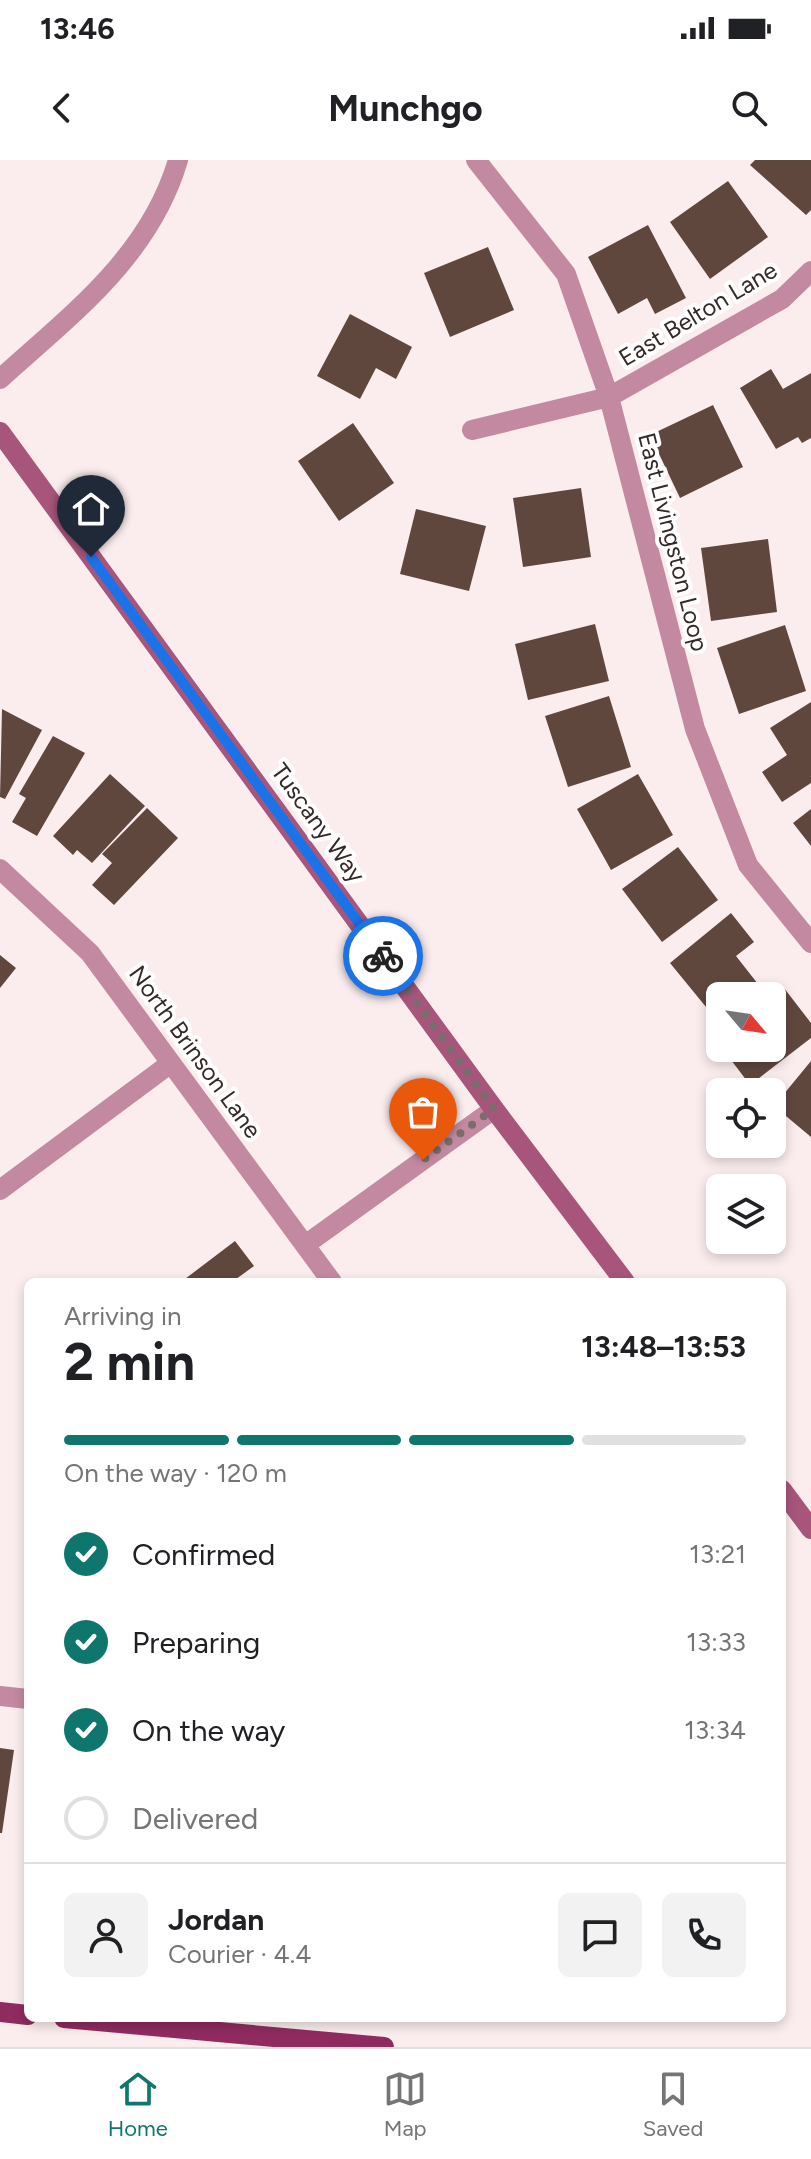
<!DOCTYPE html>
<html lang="en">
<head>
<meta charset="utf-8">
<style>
  :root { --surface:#fff; --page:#f2f2f2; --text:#202124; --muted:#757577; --line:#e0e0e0; --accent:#0f766e }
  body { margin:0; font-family:Figtree,sans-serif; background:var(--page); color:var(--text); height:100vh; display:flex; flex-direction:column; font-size:30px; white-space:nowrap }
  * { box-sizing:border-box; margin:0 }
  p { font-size:26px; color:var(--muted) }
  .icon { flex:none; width:44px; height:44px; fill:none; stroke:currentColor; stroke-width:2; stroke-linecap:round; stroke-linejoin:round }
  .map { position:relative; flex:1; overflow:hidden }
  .details { position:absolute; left:24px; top:1118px; width:762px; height:744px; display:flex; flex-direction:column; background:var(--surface); border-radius:12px; box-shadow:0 4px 12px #0003 }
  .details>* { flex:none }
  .needle { width:52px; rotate:119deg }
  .controls { position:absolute; left:706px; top:822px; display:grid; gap:16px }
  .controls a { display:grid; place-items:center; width:80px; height:80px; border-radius:12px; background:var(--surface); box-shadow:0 4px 12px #0003; font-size:40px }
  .pin { position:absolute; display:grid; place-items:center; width:68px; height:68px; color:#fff; margin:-82px -34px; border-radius:50% 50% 50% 0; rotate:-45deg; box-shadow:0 0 8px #0007 }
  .pin .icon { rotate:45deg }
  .courier { position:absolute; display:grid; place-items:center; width:80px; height:80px; margin:-40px; border:6px solid #1a73e8; border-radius:50%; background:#fff; color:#222; box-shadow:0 2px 10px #0007 }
  .overview em { font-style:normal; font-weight:700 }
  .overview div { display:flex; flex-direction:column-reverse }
  .overview { display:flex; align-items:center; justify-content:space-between; height:136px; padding:0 40px }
  h1 { font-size:52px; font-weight:700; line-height:60px }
  .bar { display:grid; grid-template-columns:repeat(4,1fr); gap:12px 8px; align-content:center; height:96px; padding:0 40px }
  .bar i { height:10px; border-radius:6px; background:var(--line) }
  .bar .active { background:var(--accent) }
  .bar p { grid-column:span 4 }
  .line { display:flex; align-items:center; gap:20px; padding:0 40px; border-top:2px solid var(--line) }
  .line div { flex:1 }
  .round { display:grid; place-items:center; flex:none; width:84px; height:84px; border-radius:12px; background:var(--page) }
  ol { padding:0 40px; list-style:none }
  li { display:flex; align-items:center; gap:24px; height:88px }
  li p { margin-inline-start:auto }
  li .icon { padding:8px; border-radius:50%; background:var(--accent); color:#fff; stroke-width:4 }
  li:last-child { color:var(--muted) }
  li i { width:44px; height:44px; border:4px solid var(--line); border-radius:50% }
  .status { display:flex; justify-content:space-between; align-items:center; height:56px; padding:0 40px; background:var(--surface); direction:ltr }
  .status svg { height:22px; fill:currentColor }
  header { display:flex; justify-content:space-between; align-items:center; height:104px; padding:0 40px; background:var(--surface); font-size:36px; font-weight:700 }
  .tabs { display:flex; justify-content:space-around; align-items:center; height:112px; border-top:2px solid var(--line); background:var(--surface); font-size:22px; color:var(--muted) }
  .tabs a { display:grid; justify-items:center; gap:4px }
  .tabs .active { color:var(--accent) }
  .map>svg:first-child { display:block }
  .building { fill:#60473e }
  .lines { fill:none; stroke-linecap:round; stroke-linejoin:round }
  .street { stroke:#c389a1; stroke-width:20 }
  .secondary { stroke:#a7557b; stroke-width:20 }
  .primary { stroke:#902b60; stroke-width:20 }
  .done { stroke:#7a6d6d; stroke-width:8; stroke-dasharray:0 14.4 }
  .route { stroke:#1a73e8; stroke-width:10 }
  .labels { text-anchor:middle; stroke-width:8; stroke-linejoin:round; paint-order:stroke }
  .street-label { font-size:24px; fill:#342828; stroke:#fff }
</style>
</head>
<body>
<div class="status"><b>13:46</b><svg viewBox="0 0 49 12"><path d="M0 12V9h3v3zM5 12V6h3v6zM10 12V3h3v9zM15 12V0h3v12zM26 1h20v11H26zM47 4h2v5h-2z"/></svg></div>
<header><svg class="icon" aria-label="back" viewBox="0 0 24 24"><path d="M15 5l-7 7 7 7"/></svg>Munchgo<svg class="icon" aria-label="search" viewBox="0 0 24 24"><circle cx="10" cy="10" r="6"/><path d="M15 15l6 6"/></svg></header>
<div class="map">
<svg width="811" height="1887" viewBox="0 0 811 1887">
  <rect width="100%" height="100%" fill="#fbedee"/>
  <path class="building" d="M755,0H811V50L806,55L750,5Z
    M728,21L768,77L710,119L670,62Z
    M648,65L686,138L655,154L647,138L618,154L588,97Z
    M488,87L514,150L450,177L424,113Z
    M350,154L412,187L396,219L376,208L360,239L317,216Z
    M771,209L783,229L811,213V278L802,283L798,277L776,289L740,228Z
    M713,245L743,307L680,338L650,275Z
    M353,263L394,323L339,361L298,301Z
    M581,328L591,397L523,407L513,338Z
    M416,349L486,366L469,431L400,414Z
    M768,379L777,452L711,461L701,388Z
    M595,464L609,521L528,540L515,484Z
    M785,465L806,531L739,554L717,488Z
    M609,536L631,607L568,627L545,556Z
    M811,542V623L782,642L762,612L787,595L770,568Z
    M2,549L42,570L5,639L0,637Z
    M53,576L85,593L37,676L12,662L26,638L19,634Z
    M110,614L145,646L92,703L77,690L73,695L53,676Z
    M638,614L673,675L611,710L577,649Z
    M147,648L178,678L114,745L92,725L112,703L102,694Z
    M811,649V686L793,663Z
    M678,687L718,740L662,782L622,729Z
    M731,753L754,782L736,796L758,824L743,836H720V854L715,858L670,803Z
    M0,795L16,808L0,828Z
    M784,828L811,863V878L750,925L722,888H772V837Z
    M811,901V977L774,946Z
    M235,1081L254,1106L232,1122H181Z
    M0,1588L14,1590L2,1673H0Z"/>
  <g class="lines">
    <path class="street" d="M476,0L566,114L609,237L695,569L748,705L811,783
      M0,219C71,155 150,96 178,0
      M472,270L609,237L782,139L811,111
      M0,709L90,793L332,1122
      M0,1030L171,903
      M305,1085L494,949
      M0,1536L28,1539"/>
    <path class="secondary" d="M0,272L494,949L625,1122
      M782,1330L811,1369"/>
    <path class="primary" d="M0,1852L28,1855
      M64,1858L384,1887"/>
  </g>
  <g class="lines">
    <path class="done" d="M383,796L494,949L423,1000"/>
    <path class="route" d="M91,397L383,796"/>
  </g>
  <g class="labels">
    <g class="street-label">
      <text transform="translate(698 154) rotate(-31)" y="8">East Belton Lane</text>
      <text transform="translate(673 382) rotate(76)" y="8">East Livingston Loop</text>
      <text transform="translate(318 663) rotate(54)" y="8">Tuscany Way</text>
      <text transform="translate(195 892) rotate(54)" y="8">North Brinson Lane</text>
    </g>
  </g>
</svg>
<div class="controls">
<a><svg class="needle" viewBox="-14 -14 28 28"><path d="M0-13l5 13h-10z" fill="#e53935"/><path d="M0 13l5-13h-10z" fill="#757577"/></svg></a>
<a><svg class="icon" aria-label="locate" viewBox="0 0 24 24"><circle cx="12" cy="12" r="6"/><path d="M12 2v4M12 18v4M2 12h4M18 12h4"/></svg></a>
<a><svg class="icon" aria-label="layers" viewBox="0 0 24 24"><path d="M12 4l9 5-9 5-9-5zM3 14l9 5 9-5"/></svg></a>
</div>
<div class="pin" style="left:423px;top:1000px;background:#ea580c"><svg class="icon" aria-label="bag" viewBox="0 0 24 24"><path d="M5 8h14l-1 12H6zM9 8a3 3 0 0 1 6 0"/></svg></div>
<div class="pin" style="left:91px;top:397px;background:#1f2937"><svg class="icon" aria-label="home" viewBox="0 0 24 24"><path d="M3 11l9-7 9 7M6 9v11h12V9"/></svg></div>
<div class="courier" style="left:383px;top:796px"><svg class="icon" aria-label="bike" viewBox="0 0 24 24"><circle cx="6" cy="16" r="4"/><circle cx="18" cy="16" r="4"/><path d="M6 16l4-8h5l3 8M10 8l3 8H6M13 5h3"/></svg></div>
<section class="details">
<div class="overview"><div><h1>2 min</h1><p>Arriving in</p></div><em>13:48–13:53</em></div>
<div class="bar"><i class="active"></i><i class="active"></i><i class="active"></i><i></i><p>On the way · 120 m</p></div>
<ol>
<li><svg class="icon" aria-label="check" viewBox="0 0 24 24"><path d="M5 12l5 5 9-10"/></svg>Confirmed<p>13:21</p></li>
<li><svg class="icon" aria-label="check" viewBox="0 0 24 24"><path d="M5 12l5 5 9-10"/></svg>Preparing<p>13:33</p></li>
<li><svg class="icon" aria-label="check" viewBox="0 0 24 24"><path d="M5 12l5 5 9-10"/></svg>On the way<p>13:34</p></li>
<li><i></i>Delivered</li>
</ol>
<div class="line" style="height:144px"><a class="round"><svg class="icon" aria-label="person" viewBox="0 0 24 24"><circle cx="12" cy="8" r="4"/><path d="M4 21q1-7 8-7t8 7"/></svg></a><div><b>Jordan</b><p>Courier · 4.4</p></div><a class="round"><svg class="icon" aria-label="chat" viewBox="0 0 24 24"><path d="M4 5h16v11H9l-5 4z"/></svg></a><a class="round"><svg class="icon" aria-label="phone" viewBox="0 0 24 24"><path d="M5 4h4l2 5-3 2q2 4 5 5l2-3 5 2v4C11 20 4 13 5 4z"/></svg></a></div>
</section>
</div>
<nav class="tabs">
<a class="active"><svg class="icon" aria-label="home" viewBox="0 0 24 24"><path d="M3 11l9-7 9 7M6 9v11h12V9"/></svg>Home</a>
<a><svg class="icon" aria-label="map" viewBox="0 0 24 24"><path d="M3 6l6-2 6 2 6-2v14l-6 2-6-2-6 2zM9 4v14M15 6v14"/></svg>Map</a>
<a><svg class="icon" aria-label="saved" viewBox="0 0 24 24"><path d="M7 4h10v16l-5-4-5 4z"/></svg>Saved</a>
</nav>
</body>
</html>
